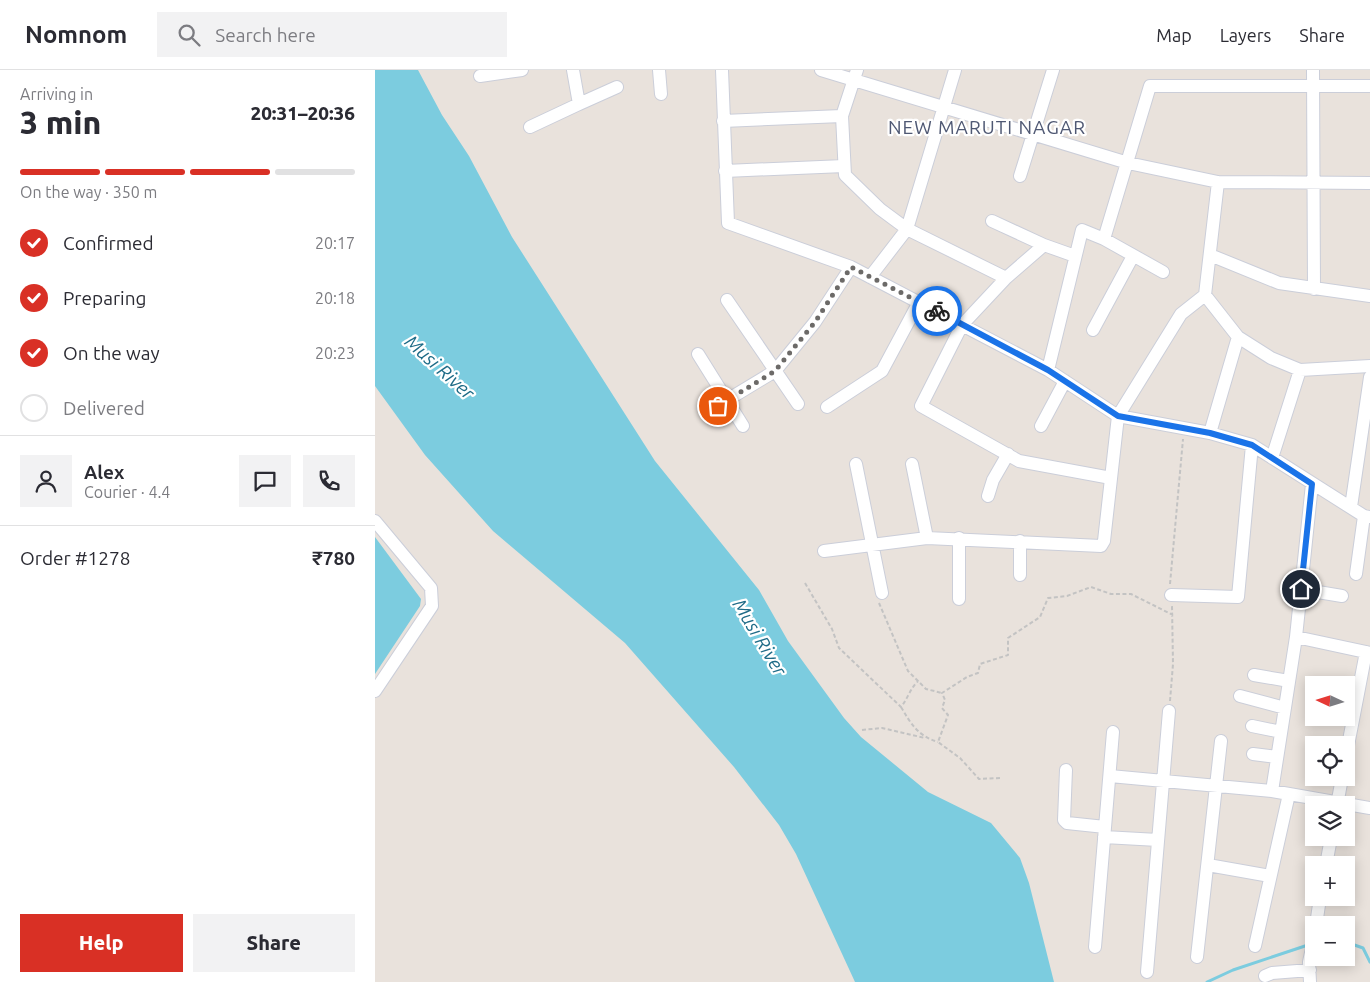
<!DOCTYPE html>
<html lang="en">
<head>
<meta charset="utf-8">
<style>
  :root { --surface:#fff; --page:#f2f2f3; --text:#2b2b33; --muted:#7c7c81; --line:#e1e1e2; --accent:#d93025 }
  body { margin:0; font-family:Ubuntu,sans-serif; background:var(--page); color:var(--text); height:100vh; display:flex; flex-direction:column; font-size:19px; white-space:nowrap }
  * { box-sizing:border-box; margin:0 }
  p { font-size:16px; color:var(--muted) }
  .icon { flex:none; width:28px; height:28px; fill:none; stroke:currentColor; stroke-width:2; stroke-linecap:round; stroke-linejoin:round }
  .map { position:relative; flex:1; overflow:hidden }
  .sheet { display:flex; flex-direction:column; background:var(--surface); width:375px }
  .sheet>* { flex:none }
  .needle { width:32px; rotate:274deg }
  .tools { position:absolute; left:930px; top:606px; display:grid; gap:10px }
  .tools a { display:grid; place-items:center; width:50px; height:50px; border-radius:0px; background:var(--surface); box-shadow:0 2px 12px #0003; font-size:25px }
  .pin { position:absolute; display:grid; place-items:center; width:42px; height:42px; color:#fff; margin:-21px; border:2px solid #fff; border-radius:50%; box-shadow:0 1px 5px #0007 }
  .courier { position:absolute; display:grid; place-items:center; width:50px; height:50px; margin:-25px; border:4px solid #1a73e8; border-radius:50%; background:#fff; color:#222; box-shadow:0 1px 6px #0007 }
  .overview em { font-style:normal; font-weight:800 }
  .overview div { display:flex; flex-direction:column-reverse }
  .overview { display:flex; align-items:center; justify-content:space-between; height:85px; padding:0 20px }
  h1 { font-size:32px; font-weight:800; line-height:38px }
  .bar { display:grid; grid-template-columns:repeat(4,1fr); gap:8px 5px; align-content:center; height:60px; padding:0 20px }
  .bar i { height:6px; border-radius:4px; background:var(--line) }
  .bar .active { background:var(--accent) }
  .bar p { grid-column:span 4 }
  .line { display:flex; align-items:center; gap:12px; padding:0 20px; border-top:1px solid var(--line) }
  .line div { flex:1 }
  .round { display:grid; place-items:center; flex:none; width:52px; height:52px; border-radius:0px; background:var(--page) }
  ol { padding:0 20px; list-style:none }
  li { display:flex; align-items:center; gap:15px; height:55px }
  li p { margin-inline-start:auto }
  li .icon { padding:5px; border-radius:50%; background:var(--accent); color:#fff; stroke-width:4 }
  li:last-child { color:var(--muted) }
  li i { width:28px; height:28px; border:2px solid var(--line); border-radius:50% }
  .action { display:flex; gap:10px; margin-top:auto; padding:10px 20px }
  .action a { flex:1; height:58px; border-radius:0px; background:var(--accent); color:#fff; font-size:20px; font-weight:800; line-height:58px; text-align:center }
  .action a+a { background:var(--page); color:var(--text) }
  header { display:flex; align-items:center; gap:30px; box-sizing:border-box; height:70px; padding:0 25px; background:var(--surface); border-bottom:1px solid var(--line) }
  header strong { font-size:24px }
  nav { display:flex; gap:28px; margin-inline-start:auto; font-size:18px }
  .search { width:350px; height:45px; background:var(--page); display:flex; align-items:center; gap:12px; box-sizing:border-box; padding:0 18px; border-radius:0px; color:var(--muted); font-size:19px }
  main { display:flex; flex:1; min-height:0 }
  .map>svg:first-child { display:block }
  .water { fill:#7cccdf }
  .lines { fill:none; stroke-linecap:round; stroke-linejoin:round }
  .stream { stroke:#7cccdf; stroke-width:3 }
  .minor-casing { stroke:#cbced9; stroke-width:14 }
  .path { stroke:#c3c3c3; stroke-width:2; stroke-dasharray:4 2.5; stroke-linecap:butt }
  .minor { stroke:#fff; stroke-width:12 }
  .done { stroke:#6c6a68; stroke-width:5; stroke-dasharray:0 9 }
  .route { stroke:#1a73e8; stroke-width:6 }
  .labels { text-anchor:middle; stroke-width:4.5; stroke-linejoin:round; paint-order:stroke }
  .neighbourhood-label { font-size:19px; letter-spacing:1px; fill:#4f5873; stroke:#fff }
  .water-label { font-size:19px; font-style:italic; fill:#1e6b87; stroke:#fff }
</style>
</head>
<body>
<header>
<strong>Nomnom</strong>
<div class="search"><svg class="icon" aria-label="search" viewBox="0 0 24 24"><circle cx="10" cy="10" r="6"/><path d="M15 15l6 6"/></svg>Search here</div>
<nav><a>Map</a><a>Layers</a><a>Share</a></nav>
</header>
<main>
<section class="sheet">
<div class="overview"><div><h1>3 min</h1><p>Arriving in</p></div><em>20:31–20:36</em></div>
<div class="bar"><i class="active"></i><i class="active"></i><i class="active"></i><i></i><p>On the way · 350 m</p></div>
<ol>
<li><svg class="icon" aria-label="check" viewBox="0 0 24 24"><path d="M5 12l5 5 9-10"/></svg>Confirmed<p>20:17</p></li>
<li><svg class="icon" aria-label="check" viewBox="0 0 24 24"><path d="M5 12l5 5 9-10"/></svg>Preparing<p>20:18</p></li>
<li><svg class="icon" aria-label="check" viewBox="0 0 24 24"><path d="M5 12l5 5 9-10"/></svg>On the way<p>20:23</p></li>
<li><i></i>Delivered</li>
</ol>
<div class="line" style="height:90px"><a class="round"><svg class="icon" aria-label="person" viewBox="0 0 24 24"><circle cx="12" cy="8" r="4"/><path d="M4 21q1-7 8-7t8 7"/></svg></a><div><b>Alex</b><p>Courier · 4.4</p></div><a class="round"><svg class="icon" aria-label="chat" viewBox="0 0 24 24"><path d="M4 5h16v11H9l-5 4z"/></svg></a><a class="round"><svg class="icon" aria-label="phone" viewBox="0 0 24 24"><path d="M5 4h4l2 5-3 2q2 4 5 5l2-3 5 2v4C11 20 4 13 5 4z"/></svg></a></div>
<div class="line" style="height:65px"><div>Order #1278</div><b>₹780</b></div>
<div class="action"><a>Help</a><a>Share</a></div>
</section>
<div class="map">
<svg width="995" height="912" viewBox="0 0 995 912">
  <rect width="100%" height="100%" fill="#e9e2dc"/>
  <path class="water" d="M0,0H43L67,45L94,86L137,167L280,391L384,520L413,571L469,648L486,667L553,722L616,753L645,788L654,813L679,912H480L421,784L404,755L359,697L250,573L118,461L50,385L0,316Z
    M0,467L46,529L45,536L0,604Z"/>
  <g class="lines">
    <path class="stream" d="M971,872L988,878L995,892
      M832,912L858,900L933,875"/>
    <g class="minor-casing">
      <path id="minor" d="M284,0L286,24
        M347,0L353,153L476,197L673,300L743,346L835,363L877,375L989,446L995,447
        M446,0L753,93L843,112L995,113
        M482,0L467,46L470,105L505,139L532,159L631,208
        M938,0L939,219
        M105,6L147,0
        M204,34L242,17
        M348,51L467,46
        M155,57L204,34L198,0
        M350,101L469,96
        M645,106L678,0
        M617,151L669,175
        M729,169L788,202
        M835,185L904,213L995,226
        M700,186L669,175L631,208L587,255L546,336L644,391L736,408
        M495,207L532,159L580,0
        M830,225L863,267L896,288L925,300L995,296
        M352,230L423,334
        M718,260L758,186
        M323,284L368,356
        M673,300L707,160L729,169L775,16H995
        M452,337L507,301L544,232
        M334,341L400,301L440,252L476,197
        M666,356L690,311
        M835,363L863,267
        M897,388L925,300
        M481,394L507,523
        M537,394L552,468
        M613,426L618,410L633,384
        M976,437L995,307
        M0,451L56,518L57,536L0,621
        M584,468V529
        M645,471V505
        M449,481L552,468L726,476L729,471L743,346L806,244L830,225L843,112
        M981,504L989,446
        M925,519L967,526
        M796,525L863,527L877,375
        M921,567L995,583
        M879,605L914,611
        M865,626L910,638
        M877,656L906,662
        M878,684L902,687
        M971,686L991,582
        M691,700L689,750L692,753L730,757
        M735,706L897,721L995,738
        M897,721L921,567L937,414
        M962,735L967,708
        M729,767L783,770
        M833,795L895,806
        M951,795L956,768
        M941,855L945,828
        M880,876L914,724
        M720,877L738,662
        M822,887L846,671
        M772,902L794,641
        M890,906L897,903L935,900
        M935,912L934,892L939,869"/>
    </g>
    <path class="path" d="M430,513L457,559L464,578L526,637C533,628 535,619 543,611
      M795,514L808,369
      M504,533L533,601L551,619L567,623
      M795,631L798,594L797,536
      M526,637C536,654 543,666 563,672
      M487,660L507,658L550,668
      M625,708L604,709L585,688L563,672L573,645L567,638L570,630L567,623L592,607L603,603L605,594L633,585V568L665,547L673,528L692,526L716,517L736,524H756L798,545"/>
    <use href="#minor" class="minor"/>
  </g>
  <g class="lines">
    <path class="done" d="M343,336L400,301L440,252L476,197L562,241"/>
    <path class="route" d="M562,241L673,300L743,346L835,363L877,375L937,414L926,519"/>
  </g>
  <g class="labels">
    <g class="neighbourhood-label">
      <text x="612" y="64">NEW MARUTI NAGAR</text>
    </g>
    <g class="water-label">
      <text transform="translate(65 297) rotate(42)" y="7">Musi River</text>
      <text transform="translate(385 567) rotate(59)" y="7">Musi River</text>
    </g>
  </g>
</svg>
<div class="tools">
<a><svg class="needle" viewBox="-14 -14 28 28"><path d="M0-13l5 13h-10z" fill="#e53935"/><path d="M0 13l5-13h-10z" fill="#7c7c81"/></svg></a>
<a><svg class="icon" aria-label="locate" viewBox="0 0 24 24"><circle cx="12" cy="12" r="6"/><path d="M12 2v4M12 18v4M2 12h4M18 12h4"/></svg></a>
<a><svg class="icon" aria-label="layers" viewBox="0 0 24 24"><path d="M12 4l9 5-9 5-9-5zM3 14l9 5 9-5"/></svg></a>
<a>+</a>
<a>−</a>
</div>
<div class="pin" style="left:343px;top:336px;background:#ea580c"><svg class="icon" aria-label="bag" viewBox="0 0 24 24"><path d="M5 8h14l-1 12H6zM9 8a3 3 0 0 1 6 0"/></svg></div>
<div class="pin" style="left:926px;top:519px;background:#1f2937"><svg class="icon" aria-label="home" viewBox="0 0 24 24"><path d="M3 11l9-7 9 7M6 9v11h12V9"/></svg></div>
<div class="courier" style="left:562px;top:241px"><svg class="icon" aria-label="bike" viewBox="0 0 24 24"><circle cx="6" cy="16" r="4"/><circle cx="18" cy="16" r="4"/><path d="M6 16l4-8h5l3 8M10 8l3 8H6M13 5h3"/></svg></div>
</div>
</main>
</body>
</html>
